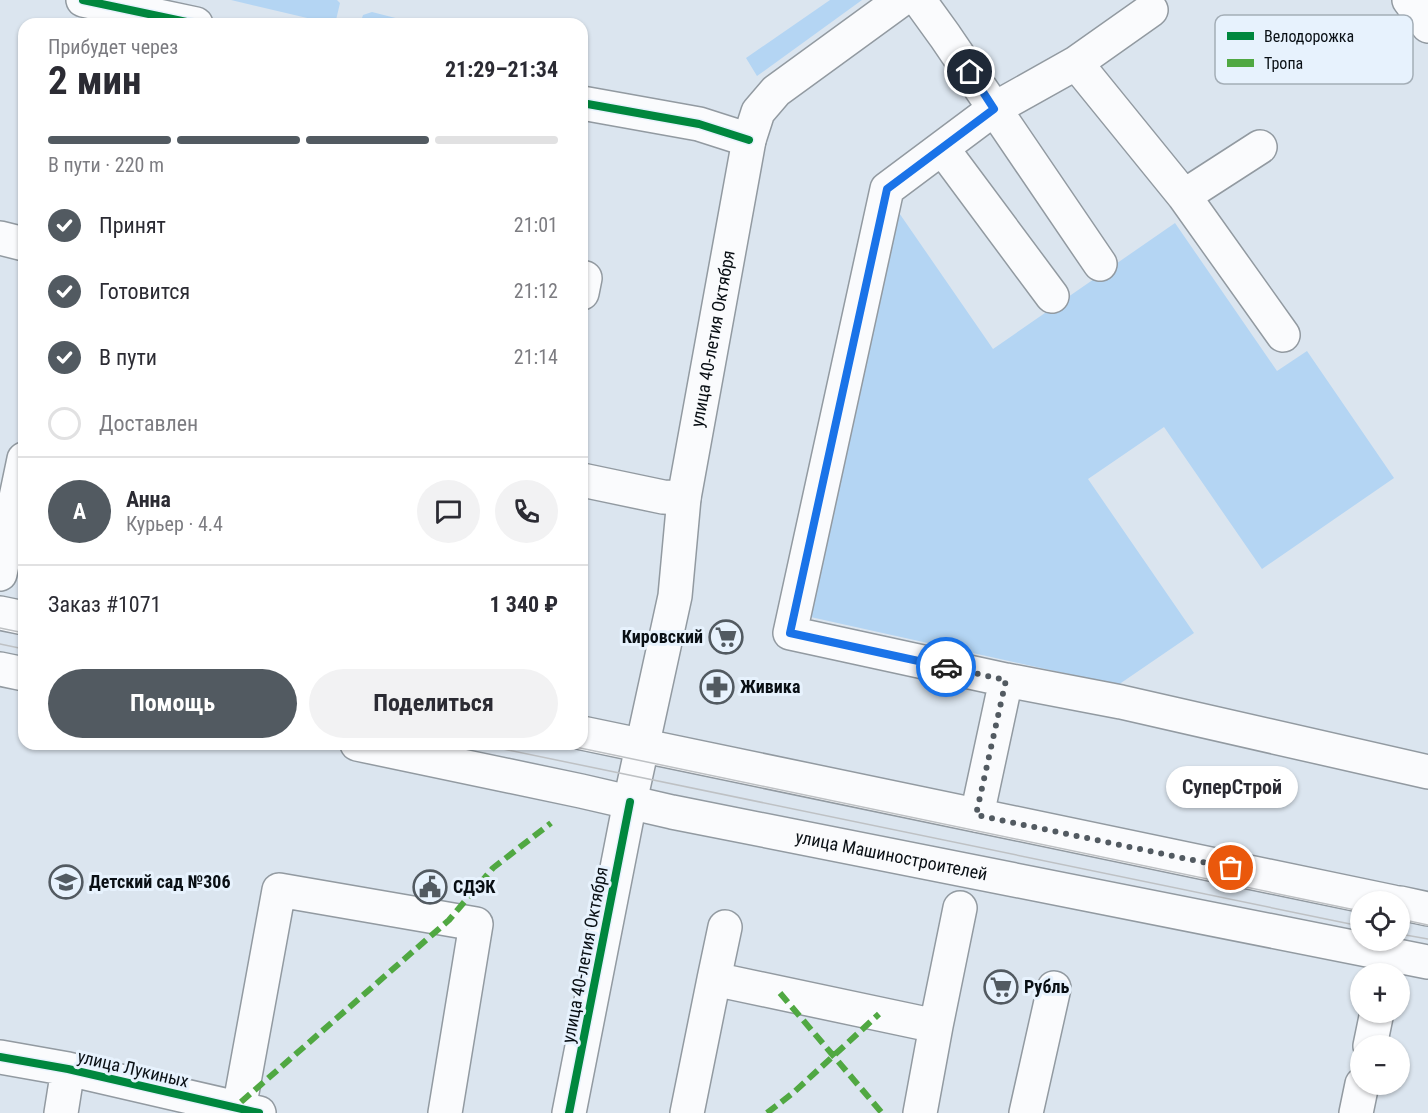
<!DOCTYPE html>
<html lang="ru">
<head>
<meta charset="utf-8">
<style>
  :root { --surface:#fff; --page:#f2f2f3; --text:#2b2b33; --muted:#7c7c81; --line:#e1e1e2; --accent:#525a61 }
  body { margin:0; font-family:"Roboto Condensed",sans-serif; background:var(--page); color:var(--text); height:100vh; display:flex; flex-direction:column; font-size:22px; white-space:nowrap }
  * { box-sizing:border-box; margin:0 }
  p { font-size:20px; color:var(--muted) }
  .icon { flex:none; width:33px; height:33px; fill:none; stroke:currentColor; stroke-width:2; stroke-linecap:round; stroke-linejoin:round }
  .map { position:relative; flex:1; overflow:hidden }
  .details { position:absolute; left:18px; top:18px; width:570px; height:732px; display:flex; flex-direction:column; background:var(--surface); border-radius:18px; box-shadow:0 2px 4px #0004 }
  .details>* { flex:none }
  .buttons { position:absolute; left:1350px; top:891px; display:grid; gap:12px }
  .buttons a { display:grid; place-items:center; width:60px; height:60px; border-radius:50%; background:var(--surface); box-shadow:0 2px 4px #0004; font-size:30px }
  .pin { position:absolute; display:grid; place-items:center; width:51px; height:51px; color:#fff; margin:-26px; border:3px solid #fff; border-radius:50%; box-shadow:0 2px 6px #0007 }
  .courier { position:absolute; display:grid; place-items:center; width:60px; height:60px; margin:-30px; border:4px solid #1a73e8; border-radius:50%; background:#fff; color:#222; box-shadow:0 2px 8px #0007 }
  .bubble { position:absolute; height:42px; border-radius:21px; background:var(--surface); box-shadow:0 2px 4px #0004; font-size:20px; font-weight:700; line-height:42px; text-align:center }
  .summary em { font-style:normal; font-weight:700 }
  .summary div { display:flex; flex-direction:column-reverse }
  .summary { display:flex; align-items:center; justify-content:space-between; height:102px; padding:0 30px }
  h1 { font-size:39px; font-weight:700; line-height:45px }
  .bar { display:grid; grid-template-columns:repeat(4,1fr); gap:9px 6px; align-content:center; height:72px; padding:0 30px }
  .bar i { height:8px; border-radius:4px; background:var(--line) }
  .bar .selected { background:var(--accent) }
  .bar p { grid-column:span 4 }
  .line { display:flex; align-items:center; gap:15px; padding:0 30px; border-top:2px solid var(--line) }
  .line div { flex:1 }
  .round { display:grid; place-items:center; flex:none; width:63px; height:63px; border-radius:32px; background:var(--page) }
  ol { padding:0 30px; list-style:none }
  li { display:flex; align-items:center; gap:18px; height:66px }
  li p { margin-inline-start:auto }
  li .icon { padding:6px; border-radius:50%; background:var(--accent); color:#fff; stroke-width:4 }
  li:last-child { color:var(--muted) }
  li i { width:33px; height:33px; border:3px solid var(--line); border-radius:50% }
  .action { display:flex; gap:12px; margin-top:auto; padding:12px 30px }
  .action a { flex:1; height:69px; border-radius:36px; background:var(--accent); color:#fff; font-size:24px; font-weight:700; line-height:69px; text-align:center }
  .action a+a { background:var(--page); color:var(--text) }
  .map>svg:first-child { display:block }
  .green { fill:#b4d5f3 }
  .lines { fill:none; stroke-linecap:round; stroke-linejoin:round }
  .minor-casing { stroke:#929aa1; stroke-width:36 }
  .major-casing { stroke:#929aa1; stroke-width:36 }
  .minor { stroke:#fafbfd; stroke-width:33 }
  .major { stroke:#fafbfd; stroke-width:33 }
  .tram { stroke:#bec1c4; stroke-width:1.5 }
  .quiet { stroke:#50a842; stroke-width:6; stroke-dasharray:12 6; stroke-linecap:butt }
  .cycleway-casing { stroke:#e7f2fd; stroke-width:11 }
  .cycleway { stroke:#00873e; stroke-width:8 }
  .done { stroke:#525a61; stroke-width:6; stroke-dasharray:0 10.8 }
  .route { stroke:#1a73e8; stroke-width:8 }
  .labels { text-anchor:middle; stroke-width:6; stroke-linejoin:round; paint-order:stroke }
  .street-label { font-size:18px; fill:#090f14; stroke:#e7f2fd }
  .poi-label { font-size:18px; font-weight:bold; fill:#090f14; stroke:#e7f2fd; text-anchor:start }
  .key { fill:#e7f2fd; stroke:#a4aeb7; stroke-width:1.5 }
  .key-label { font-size:16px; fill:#090f14 }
</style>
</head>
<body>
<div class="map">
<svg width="1428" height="1113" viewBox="0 0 1428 1113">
  <rect width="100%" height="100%" fill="#dbe5ef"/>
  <path class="green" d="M231,0H337L340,3L336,20L320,21Z
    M830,0H862L757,76L746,58Z
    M372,12L419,24H360L363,15Z
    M895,207L993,349L1175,223L1277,371L1307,351L1394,478L1262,569L1164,427L1088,479L1194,633L1118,685L806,616Z"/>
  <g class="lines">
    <g class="minor-casing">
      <path id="minor" d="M83,0L196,24
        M919,0L945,36L1100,264
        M1409,0L1428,26
        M1151,10L1076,63L994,109L887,189L790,633L1006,680L1121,702L1428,772
        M1076,63L1184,196L1283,335
        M582,103L699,124L749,140
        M942,148L1052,296
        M1184,196L1260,147
        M0,238L24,244
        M582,278H585L582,293
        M582,480L663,497L684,498
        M0,574L24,459
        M977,815L1006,680
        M714,979L725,927
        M936,1026L960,908
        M1370,1046L1377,1012
        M0,1057L68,1069L259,1113
        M239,1109L279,890L476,924L445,1113
        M61,1113L68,1069
        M569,1113L630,802
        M687,1113L714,979L936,1026L920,1113
        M1026,1113L1054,988
        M1356,1113L1362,1084"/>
    </g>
    <g class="major-casing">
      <g id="major">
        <path d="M0,613L24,618"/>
        <path d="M0,669L24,674"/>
        <path d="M582,733L1393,902"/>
        <path id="s1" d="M357,744L581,791L672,812L1428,962"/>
        <path id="s2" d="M630,802L675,596L684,498L749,140L758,112L776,91L901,0"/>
        <path d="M1400,903L1428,909"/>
      </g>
    </g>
    <use href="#minor" class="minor"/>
    <use href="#major" class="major"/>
    <path class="tram" d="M0,628L24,633
      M0,644L24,649
      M479,744L1360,926
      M561,744L1360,911
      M1400,919L1428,925
      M1400,934L1428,939"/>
    <path class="quiet" d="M780,993L882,1113
      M241,1102L449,920L493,868L551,823
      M767,1113L793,1093L879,1014"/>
    <g class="cycleway-casing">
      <path id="cycleway" d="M83,0L196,24
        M582,103L699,124L749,140
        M0,1057L68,1069L259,1113
        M569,1113L630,802"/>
    </g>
    <use href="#cycleway" class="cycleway"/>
  </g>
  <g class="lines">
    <path class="done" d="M946,667L1006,680L976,815L1231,868"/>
    <path class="route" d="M946,667L790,633L887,189L994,109L970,72"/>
  </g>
  <defs>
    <g id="supermarket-ring" transform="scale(1.725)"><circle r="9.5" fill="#e7f2fd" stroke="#525a61" stroke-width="1.5"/><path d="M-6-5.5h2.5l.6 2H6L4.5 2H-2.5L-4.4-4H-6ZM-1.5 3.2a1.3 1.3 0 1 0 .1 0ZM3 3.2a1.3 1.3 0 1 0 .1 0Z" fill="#525a61"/></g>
    <g id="pharmacy-ring" transform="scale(1.725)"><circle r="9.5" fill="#e7f2fd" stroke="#525a61" stroke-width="1.5"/><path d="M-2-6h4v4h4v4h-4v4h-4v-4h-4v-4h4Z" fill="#525a61"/></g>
    <g id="school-ring" transform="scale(1.725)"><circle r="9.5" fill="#e7f2fd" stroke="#525a61" stroke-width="1.5"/><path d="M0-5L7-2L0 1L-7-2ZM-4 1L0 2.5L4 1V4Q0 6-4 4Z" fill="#525a61"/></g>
    <g id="civic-ring" transform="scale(1.725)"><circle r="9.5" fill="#e7f2fd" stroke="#525a61" stroke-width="1.5"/><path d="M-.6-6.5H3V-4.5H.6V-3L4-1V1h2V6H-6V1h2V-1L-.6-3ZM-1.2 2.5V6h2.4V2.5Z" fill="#525a61"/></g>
  </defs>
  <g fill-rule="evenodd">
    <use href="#supermarket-ring" x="726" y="637"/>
    <use href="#pharmacy-ring" x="717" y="687"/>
    <use href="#school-ring" x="66" y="882"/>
    <use href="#civic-ring" x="430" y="887"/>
    <use href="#supermarket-ring" x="1001" y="987"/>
  </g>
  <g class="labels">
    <g class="street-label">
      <text dy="6" stroke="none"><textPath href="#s2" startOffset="471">улица 40-летия Октября</textPath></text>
      <text dy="6" stroke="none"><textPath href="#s1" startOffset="546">улица Машиностроителей</textPath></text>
      <text transform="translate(585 955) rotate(-79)" y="6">улица 40-летия Октября</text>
      <text transform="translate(133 1069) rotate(13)" y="6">улица Лукиных</text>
    </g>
    <g class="poi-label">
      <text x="703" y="643" text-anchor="end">Кировский</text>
      <text x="740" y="693">Живика</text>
      <text x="89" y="888">Детский сад №306</text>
      <text x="453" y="893">СДЭК</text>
      <text x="1024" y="993">Рубль</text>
    </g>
  </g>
  <rect x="1215" y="15" width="198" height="69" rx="9" class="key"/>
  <rect x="1227" y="32" width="27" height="8" fill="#00873e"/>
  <rect x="1227" y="59" width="27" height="8" fill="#50a842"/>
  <g class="key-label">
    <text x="1264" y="42">Велодорожка</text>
    <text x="1264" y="69">Тропа</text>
  </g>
</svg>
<div class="buttons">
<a><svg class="icon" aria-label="locate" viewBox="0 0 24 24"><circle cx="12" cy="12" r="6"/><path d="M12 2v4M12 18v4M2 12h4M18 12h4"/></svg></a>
<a>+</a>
<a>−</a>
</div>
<div class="pin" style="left:1231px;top:868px;background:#ea580c"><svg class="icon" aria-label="bag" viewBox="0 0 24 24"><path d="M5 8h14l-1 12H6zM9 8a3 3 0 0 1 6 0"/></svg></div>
<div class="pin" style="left:970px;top:72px;background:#1f2937"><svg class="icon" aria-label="home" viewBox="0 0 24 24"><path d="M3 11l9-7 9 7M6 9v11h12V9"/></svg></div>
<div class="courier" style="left:946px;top:667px"><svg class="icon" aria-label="car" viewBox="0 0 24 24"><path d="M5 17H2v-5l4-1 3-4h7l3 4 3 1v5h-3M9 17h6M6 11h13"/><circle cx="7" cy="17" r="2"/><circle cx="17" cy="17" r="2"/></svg></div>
<div class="bubble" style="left:1166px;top:766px;width:132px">СуперСтрой</div>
<section class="details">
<div class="summary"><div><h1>2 мин</h1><p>Прибудет через</p></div><em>21:29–21:34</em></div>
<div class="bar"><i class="selected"></i><i class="selected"></i><i class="selected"></i><i></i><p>В пути · 220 m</p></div>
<ol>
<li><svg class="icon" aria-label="check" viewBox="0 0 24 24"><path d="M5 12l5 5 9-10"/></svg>Принят<p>21:01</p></li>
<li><svg class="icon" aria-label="check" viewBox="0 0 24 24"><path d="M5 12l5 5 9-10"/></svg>Готовится<p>21:12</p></li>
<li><svg class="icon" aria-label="check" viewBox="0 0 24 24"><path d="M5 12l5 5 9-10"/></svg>В пути<p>21:14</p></li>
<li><i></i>Доставлен</li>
</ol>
<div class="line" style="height:108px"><b class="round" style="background:var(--accent);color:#fff">А</b><div><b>Анна</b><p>Курьер · 4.4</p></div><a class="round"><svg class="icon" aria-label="chat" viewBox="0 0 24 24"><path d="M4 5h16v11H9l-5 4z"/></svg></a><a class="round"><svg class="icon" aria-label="phone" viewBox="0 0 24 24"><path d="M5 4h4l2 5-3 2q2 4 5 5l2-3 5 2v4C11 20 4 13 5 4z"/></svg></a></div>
<div class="line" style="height:78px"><div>Заказ #1071</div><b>1 340 ₽</b></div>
<div class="action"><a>Помощь</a><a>Поделиться</a></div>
</section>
</div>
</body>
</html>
